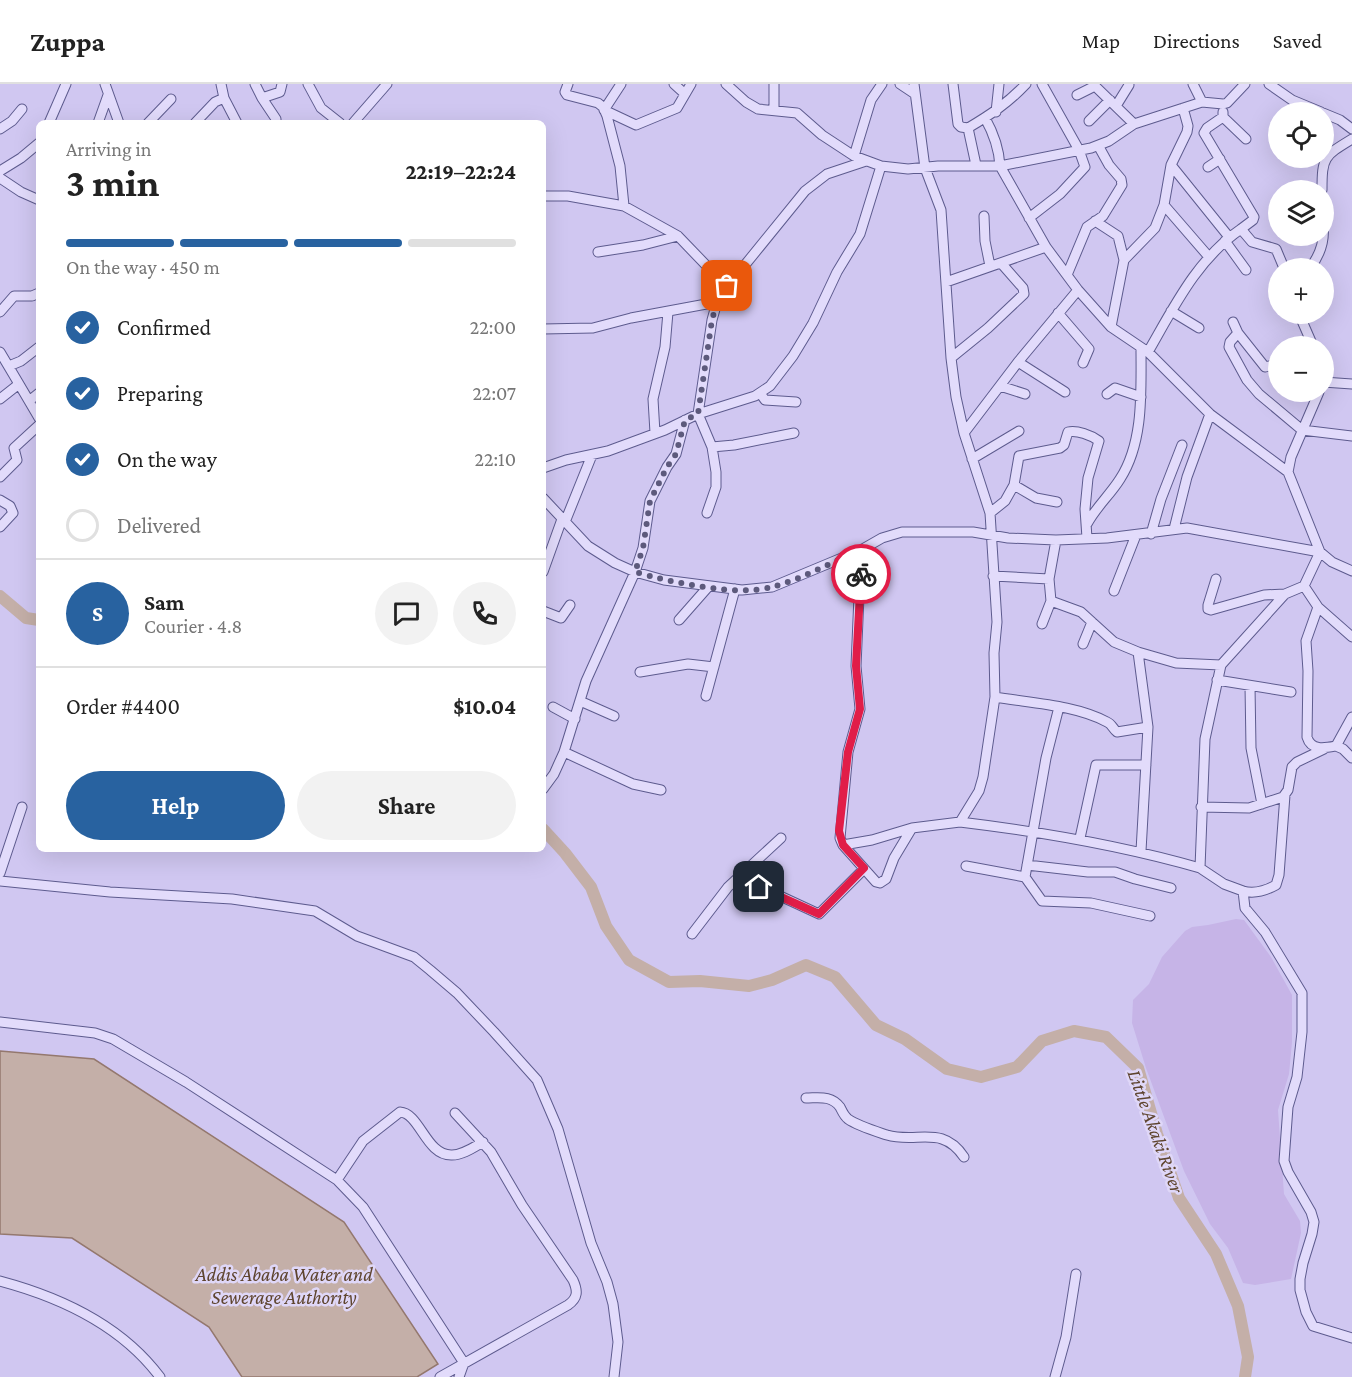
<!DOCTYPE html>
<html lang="en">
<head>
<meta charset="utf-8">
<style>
  :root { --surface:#fff; --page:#f2f2f2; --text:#222; --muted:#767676; --line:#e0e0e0; --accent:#2862a0 }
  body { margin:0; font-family:"Crimson Pro",serif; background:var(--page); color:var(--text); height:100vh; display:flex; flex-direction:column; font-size:22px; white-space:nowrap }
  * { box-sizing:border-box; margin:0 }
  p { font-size:20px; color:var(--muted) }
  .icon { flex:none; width:33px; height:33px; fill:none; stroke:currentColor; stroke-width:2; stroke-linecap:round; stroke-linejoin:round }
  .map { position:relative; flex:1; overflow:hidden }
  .side { position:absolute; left:36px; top:36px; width:510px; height:732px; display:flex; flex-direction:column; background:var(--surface); border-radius:9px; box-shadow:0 6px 24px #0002 }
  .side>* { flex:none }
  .fabs { position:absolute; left:1268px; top:18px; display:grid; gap:12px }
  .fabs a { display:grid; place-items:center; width:66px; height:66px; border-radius:50%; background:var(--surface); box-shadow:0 6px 24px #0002; font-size:30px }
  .pin { position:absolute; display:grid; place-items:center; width:51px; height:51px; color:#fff; margin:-26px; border-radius:12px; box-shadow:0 3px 9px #0006 }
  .courier { position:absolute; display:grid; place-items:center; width:60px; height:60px; margin:-30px; border:4px solid #e11d48; border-radius:50%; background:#fff; color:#222; box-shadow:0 2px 8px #0007 }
  .overview em { font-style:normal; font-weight:700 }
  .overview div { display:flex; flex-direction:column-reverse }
  .overview { display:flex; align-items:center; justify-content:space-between; height:102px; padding:0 30px }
  h1 { font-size:39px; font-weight:700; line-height:45px }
  .bar { display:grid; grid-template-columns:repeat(4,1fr); gap:9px 6px; align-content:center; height:72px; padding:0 30px }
  .bar i { height:8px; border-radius:4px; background:var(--line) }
  .bar .active { background:var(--accent) }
  .bar p { grid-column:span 4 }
  .line { display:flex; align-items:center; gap:15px; padding:0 30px; border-top:2px solid var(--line) }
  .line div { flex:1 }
  .round { display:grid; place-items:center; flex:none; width:63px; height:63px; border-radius:32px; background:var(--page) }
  ol { padding:0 30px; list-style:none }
  li { display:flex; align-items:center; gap:18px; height:66px }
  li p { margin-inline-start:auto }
  li .icon { padding:6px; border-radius:50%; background:var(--accent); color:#fff; stroke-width:4 }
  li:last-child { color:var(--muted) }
  li i { width:33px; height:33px; border:3px solid var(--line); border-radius:50% }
  .button { display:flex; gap:12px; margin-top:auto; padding:12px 30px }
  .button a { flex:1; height:69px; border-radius:36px; background:var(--accent); color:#fff; font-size:24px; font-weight:700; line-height:69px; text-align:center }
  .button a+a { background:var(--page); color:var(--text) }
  header { display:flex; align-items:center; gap:36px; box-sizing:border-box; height:84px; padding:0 30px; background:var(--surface); border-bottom:2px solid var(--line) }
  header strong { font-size:28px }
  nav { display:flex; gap:33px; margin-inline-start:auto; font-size:21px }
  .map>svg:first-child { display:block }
  .farmland { fill:#c6b4e7 }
  .water { fill:#c4afa8; stroke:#94786e; stroke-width:1.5 }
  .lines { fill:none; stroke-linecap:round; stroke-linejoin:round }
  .river { stroke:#c4afa8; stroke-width:12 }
  .minor-casing { stroke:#5d5b8e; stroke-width:11 }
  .minor { stroke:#e2dbfb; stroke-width:9 }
  .done { stroke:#5d5a7c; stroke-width:6; stroke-dasharray:0 10.8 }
  .route { stroke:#e11d48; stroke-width:8 }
  .labels { text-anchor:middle; stroke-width:5; stroke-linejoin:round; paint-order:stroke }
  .water-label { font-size:20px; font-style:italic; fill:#5e442e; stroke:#dfd7f8 }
</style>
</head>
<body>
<header>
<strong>Zuppa</strong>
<nav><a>Map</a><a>Directions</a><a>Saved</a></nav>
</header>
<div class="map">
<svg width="1352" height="1293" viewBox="0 0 1352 1293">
  <rect width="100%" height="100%" fill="#d0c7f1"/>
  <path class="farmland" d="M1236,835L1244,836L1271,873L1292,911V958L1289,990L1278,1026L1284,1110L1300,1137L1301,1149L1291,1195L1255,1201L1243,1199L1228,1164L1210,1140L1184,1087L1146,984L1132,939L1133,916L1149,900L1162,873L1185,847L1192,843L1208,841Z"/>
  <path class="water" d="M0,967L94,975L344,1138L438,1280L417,1293H242L209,1243L72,1154L0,1150Z"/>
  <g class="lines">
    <path class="river" d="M0,512L26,534L39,536
      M543,745L565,769L591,803L606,842L629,876L669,898L700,897L749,902L772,896L806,881L835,893L876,941L905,955L947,985L981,993L1017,983L1042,957L1074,947L1106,953L1138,984L1157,1050L1179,1114L1216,1170L1238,1222L1248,1273L1245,1293"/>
    <g class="minor-casing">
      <path id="minor" d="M105,0L119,39
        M221,0L224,14L237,39
        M255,0L262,14
        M308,0L321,24L340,39
        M568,0L565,8L567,11L598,19L603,23L607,32L620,82L624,122
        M621,0L604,26L636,41L677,24L691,0
        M674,0L685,10
        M726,0L746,18L758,25L797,29L822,51L854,72L881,82L908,85L938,82H1000L1091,64L1109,57L1134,40L1202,18L1223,20L1227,19L1245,0
        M774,0V26
        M900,0L915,10
        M914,0L925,84L941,126L951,274L956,313L964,349L990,429L997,538L994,569L995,613L983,693L979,707L960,738C1043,748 1120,761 1200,784L1205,655L1221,581L1285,510L1304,502
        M953,0L958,40L961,43L968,44L976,81
        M1193,0L1202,18
        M1269,0L1292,16L1321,28
        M1077,11L1095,2L1134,40
        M1116,22L1129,1
        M996,28L999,0
        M1223,28V33L1246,55
        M1323,29L1340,36L1352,45
        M1223,33L1207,44L1204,49L1254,133L1253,136L1241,145
        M985,34C994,50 999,64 1000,82L1046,163L1078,206L1111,243L1148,268L1210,330L1288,388
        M1089,37L1110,16
        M49,39L66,0
        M98,39L108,11
        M148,39L171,15
        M195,39L215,18L224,14
        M276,39V35L262,14L280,8L282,0
        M353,39L387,0
        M968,44C990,31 1008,19 1026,0
        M0,45L12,37L22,25
        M854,72L871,16L882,0
        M1171,81L1229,153
        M1208,83L1220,75
        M0,87L21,74L39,59
        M0,94L21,108L39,116
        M1322,106C1322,73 1324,72 1352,55
        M543,112H568L624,122L678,152L727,203
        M1164,121L1209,173
        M984,132L985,157L990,182
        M1029,134L1060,110L1085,83L1079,66L1042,0
        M1095,137L1118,152L1124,176
        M1225,157L1246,186
        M598,168L643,161L678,152
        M1310,184C1320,171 1325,158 1323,142
        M1067,191L1087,143L1103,132L1122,101L1121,95L1109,81L1099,63
        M946,198L1046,163
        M1171,227L1199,244
        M0,228L14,212H32L39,209
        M1058,229L1089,265L1083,279
        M1299,230L1313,262
        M1233,238L1238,249L1265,283L1278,280
        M1111,243L1124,176L1155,144L1164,121L1171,81L1187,48L1188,42L1183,24
        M543,245L593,244L631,234L717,218
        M1238,249L1230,258L1229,263L1247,296L1259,310L1302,346L1352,352
        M0,268L19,300L0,315
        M1148,268C1174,223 1197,175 1241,145L1252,158L1276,165L1284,184
        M951,274L988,244L1024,210L1023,204L1001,179
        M1018,278L1065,308
        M9,282L21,277L39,263
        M1323,298L1352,300
        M19,300L39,334
        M1000,302L1025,310
        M1319,308L1291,373L1288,388L1320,468L1304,502L1318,523L1352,553
        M760,309L765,316L796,318
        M1107,310L1115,304L1141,313
        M29,317L39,309
        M655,349L653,315L665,263L668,228
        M964,349L1018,278L1078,206
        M712,363L734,361L794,349
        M972,375L1019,347
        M543,384L566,376L608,367L665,346L698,330L755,312L770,302L793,272L813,239L837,188L860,150L881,82
        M0,393L17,376L14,364L39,341
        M1014,401L1036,414L1057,418
        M543,414L588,462L615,479L635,488L664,496L742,506L772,503L861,466L882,454L902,448H973L1008,454L1056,456L1107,454L1187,444L1320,468L1332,478L1352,487
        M0,416L10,422L13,429L0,443
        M707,429L716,403V388L712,363L698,330L712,236L717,218L727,203L805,107L827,90L866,77
        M990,429L1005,417L1014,401L1019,372L1060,364L1064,361L1068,348C1077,346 1091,351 1099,357L1088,394L1085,425L1087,454
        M565,438L592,371
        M1087,440C1096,423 1110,411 1120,395C1144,358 1141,307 1141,264
        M1174,445L1187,393L1210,330
        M1151,450L1161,415L1182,361
        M1056,456L1049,495L1051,517L1081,528L1114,558L1138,568
        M861,466L856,582L860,625L848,668L840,754L843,761L876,798L880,799L886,795L894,774L912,744
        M543,488L562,435
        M993,492L1049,495
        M1216,495L1208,521V525L1211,526L1264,511L1285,510
        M1114,507L1136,451
        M1318,523L1306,557L1308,587L1307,653C1311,667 1325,664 1336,662
        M543,527L561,534L570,521
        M679,536L708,503
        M1042,540L1051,517
        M1083,560L1092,538
        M640,588L688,580L714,583
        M1217,596L1291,608
        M1250,602L1251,664L1262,720
        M706,612L735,505
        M995,613C1030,619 1076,621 1107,638C1112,640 1113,645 1117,648L1148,643
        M580,617L614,632
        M553,623L575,635
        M1352,633L1336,662L1343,665L1352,674
        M564,668L633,700L661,706
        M543,705L554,690L564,668L586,597L635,488L643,464L650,417L667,383L676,370L685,336
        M1201,723L1249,724L1283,713L1288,706L1292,683L1297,678L1324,665
        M1080,754L1096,681H1146
        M843,761L872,756L912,744L960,738
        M1141,767L1148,643L1138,568L1176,579L1221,581
        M1027,781L1088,788H1115L1135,795L1171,804
        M966,782L1025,793L1046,674L1059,623
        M1200,784L1224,800L1243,807L1245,824L1265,848L1302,909V948L1297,993L1288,1023L1284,1077L1288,1088L1311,1128L1314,1138L1312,1150L1303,1179L1300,1195V1206L1306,1228L1313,1242L1352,1254
        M0,789L22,723
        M739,793L819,830L864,785
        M1025,793L1042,817L1091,819L1150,832
        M0,797L110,808L232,815L315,827L357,852L414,873L430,886L457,909L494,948L537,996L558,1045L591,1159L607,1198L613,1220L618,1258L614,1293
        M1243,807C1254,810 1267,806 1276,801L1279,791L1285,711
        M692,850L728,803L781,754
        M0,938L95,949L113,955L186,998L337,1096L363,1123L464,1279L459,1293
        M806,1014C819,1014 831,1011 840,1023C842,1027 844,1032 848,1035C858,1042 875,1047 887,1051C917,1060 942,1040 964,1073
        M337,1096L363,1057L400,1028C420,1029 426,1072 452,1071C463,1071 474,1063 483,1058
        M0,1197C60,1213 122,1242 160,1293
        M440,1293L568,1221C578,1214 578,1207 573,1196L522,1121L491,1068L455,1029
        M1055,1293L1066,1253L1076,1190"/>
    </g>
    <use href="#minor" class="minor"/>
  </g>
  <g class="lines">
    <path class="done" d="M727,202L717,218L712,236L698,330L685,336L676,370L667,383L650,417L643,464L635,488C671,498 736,513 772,503C802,495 832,478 861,466V490"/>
    <path class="route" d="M759,803L819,830L864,784L843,761L839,747L848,668L860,625L856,582L861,490"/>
  </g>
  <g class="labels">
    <g class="water-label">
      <text transform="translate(1156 1047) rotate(70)" y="7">Little Akaki River</text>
      <text x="284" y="1197">Addis Ababa Water and<tspan x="284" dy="23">Sewerage Authority</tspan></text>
    </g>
  </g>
</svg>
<div class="fabs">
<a><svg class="icon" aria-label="locate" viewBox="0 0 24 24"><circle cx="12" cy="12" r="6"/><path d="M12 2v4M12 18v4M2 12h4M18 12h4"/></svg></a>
<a><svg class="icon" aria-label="layers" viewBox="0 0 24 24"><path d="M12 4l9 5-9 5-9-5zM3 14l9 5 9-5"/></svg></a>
<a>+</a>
<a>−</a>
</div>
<div class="pin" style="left:727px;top:202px;background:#ea580c"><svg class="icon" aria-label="bag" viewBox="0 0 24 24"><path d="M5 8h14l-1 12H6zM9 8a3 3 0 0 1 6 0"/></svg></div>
<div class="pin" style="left:759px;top:803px;background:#1f2937"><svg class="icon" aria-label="home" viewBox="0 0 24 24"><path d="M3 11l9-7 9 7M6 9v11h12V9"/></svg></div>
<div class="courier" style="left:861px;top:490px"><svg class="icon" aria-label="bike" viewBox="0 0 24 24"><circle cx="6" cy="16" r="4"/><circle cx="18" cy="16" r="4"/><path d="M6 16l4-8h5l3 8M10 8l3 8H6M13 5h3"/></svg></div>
<section class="side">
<div class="overview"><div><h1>3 min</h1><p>Arriving in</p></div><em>22:19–22:24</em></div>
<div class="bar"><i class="active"></i><i class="active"></i><i class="active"></i><i></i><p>On the way · 450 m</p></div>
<ol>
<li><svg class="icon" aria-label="check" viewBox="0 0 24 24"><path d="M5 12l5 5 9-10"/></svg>Confirmed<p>22:00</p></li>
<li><svg class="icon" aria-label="check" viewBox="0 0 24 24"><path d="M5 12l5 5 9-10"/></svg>Preparing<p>22:07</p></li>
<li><svg class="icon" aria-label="check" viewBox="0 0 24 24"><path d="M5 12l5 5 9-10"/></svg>On the way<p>22:10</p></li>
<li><i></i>Delivered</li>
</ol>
<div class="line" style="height:108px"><b class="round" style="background:var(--accent);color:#fff">S</b><div><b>Sam</b><p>Courier · 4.8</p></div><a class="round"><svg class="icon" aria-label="chat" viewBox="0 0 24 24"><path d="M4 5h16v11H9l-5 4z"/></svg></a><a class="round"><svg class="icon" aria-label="phone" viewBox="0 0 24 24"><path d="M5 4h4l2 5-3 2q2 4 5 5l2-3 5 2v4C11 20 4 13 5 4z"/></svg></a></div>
<div class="line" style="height:78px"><div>Order #4400</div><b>$10.04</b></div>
<div class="button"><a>Help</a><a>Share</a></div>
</section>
</div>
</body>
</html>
